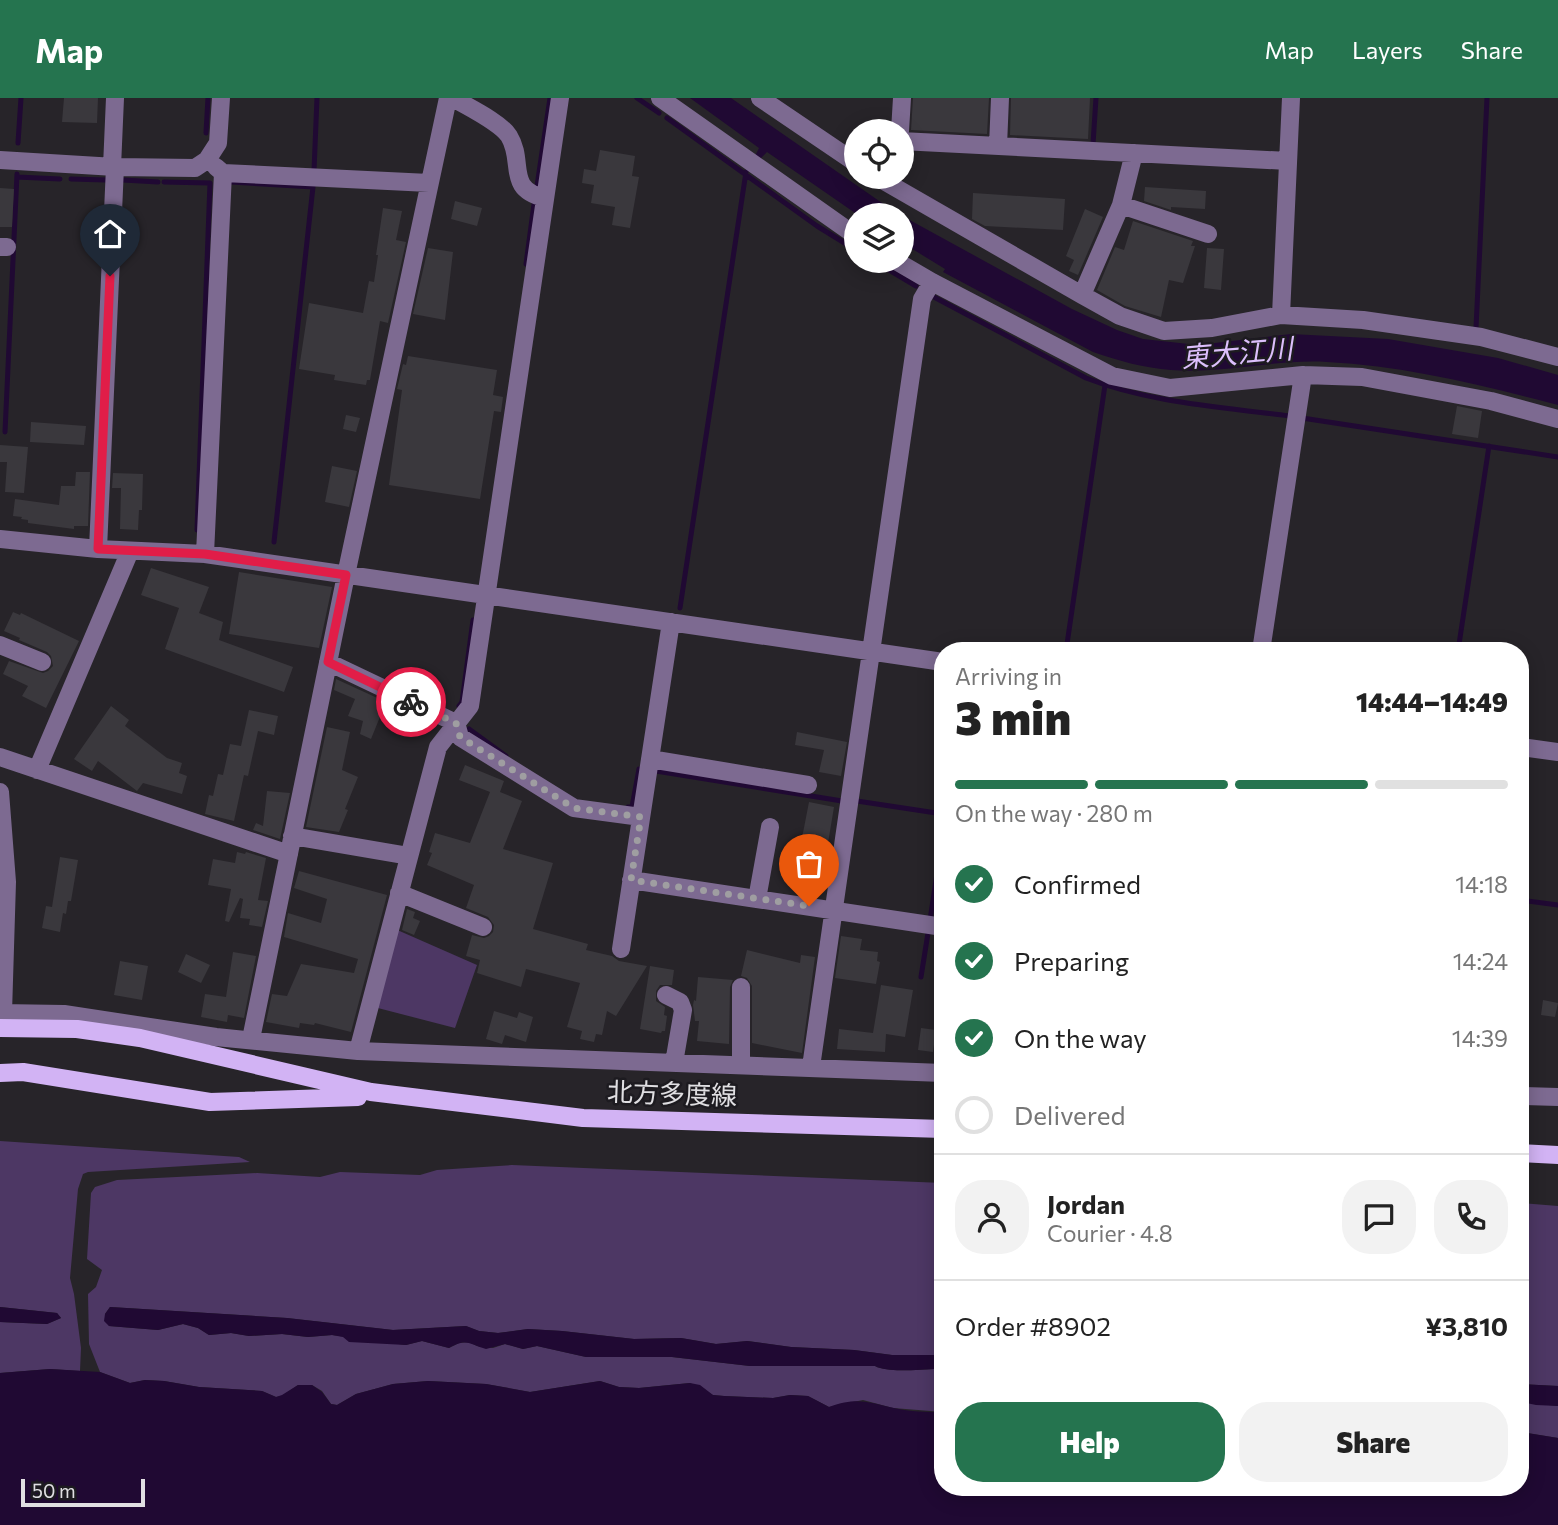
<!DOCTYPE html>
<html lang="en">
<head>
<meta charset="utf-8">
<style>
  :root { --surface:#fff; --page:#f2f2f2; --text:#222; --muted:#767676; --line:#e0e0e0; --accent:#25744f }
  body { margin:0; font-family:Commissioner,"Noto Sans JP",sans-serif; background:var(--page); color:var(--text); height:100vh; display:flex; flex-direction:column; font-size:26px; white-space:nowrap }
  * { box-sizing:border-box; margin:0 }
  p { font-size:23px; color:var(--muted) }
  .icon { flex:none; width:38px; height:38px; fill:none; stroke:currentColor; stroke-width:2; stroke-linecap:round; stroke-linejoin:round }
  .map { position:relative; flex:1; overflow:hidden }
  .drawer { position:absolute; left:934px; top:544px; width:595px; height:854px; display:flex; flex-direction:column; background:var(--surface); border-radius:28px; box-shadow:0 4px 18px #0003 }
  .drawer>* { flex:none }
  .tools { position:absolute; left:844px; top:21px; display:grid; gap:14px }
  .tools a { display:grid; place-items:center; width:70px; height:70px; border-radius:50%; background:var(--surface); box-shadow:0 4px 18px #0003; font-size:35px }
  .scale { position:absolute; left:21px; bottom:18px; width:124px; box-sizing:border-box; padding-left:7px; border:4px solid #e0dfe2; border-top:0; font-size:19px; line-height:24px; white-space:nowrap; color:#e0dfe2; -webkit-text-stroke:5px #1d1b20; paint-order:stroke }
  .pin { position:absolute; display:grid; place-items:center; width:60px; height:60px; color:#fff; margin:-72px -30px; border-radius:50% 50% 50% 0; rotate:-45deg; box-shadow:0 0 7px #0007 }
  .pin .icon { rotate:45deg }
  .courier { position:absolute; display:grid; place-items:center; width:70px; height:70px; margin:-35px; border:5px solid #e11d48; border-radius:50%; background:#fff; color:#222; box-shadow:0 2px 9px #0007 }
  .headline em { font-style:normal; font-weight:800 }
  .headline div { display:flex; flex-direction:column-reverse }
  .headline { display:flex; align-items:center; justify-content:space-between; height:119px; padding:0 21px }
  h1 { font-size:46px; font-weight:800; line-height:52px }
  .bar { display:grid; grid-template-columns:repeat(4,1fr); gap:10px 7px; align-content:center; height:84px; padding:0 21px }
  .bar i { height:9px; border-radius:5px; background:var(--line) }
  .bar .active { background:var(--accent) }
  .bar p { grid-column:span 4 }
  .line { display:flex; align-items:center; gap:18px; padding:0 21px; border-top:2px solid var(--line) }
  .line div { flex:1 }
  .round { display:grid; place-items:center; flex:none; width:74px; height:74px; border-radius:28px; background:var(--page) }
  ol { padding:0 21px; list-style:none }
  li { display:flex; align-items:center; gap:21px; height:77px }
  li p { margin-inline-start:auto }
  li .icon { padding:7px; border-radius:50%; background:var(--accent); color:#fff; stroke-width:4 }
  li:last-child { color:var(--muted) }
  li i { width:38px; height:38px; border:4px solid var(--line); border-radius:50% }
  .cta { display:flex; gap:14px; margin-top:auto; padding:14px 21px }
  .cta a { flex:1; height:80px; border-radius:28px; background:var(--accent); color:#fff; font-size:28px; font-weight:800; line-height:80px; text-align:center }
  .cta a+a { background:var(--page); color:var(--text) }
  header { display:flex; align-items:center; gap:42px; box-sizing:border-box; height:98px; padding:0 35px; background:var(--accent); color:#fff }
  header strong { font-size:33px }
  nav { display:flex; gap:38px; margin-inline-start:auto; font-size:24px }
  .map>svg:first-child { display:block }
  .green { fill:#4d3764 }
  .water { fill:#200933 }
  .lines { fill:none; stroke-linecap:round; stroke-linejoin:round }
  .stream { stroke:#200933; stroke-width:5 }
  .building { fill:#3a383d }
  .minor { stroke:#7d6a91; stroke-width:18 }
  .major { stroke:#d2b3f4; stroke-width:18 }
  .done { stroke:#9f9ea1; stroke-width:7; stroke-dasharray:0 12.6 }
  .route { stroke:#e11d48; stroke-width:9 }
  .labels { text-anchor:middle; stroke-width:5; stroke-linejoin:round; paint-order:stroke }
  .street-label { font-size:26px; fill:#e0dfe2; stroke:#1d1b20 }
  .water-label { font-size:28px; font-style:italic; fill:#dcbffc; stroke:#1d1b20 }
</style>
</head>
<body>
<header>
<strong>Map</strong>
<nav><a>Map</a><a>Layers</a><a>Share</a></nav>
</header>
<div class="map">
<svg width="1558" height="1427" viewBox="0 0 1558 1427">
  <rect width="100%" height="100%" fill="#272429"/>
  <path class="green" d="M395,831L477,867L455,930L374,909Z
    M0,1043L239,1059L250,1064L88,1074L83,1076L78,1091L70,1180L74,1196L81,1250L80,1273L50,1271L0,1275V1224L47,1226L61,1220L57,1215L0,1209Z
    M512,1067L943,1085V1257H892L854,1252L791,1249L748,1243L716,1246L681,1240L634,1241L562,1233L528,1231L498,1235L479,1233L466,1228L393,1232L287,1220L110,1209L105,1216L109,1228L158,1232L183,1226L198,1230L209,1237L231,1235L249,1238L282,1236L308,1239L332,1237L406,1247L422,1243L449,1250L459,1245L469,1244L477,1248L493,1250L505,1246L523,1251L537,1248L586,1259H672L750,1268H875C890,1276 925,1270 943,1271V1314L893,1310L863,1302L829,1309L808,1298L790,1297L773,1300L724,1298L713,1297L690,1285L639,1290L619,1289L600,1283L530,1294L486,1286L428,1283L393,1286L356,1296L337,1307L331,1306L322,1293L312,1287H298L282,1298L276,1299L262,1293L199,1289L164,1283L145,1282L130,1285L100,1274L89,1246L88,1196L96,1189L102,1172L87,1161L91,1095L95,1089L117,1082L257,1075L320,1079L340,1074L420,1077L437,1072Z
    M1521,1105L1558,1108V1288L1521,1286Z
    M1521,1304L1558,1308V1340L1521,1334Z"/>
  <path class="water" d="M690,0H731L895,114L1072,211L1117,232L1143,241L1198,247L1291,236L1388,241L1498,260L1558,277V307C1481,287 1406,268 1327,264C1275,261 1223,276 1171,272C1144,270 1119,263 1093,254L943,174L945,171L901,144V117H858L767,54L758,63L754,60L759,50Z
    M0,1209L57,1215L61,1220L47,1226L0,1224Z
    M110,1209L287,1220L393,1232L466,1228L479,1233L498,1235L528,1231L562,1233L634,1241L681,1240L716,1246L747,1243L791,1249L854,1252L892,1257H943V1271C924,1270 890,1276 875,1268H750L672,1259H586L537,1248L523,1251L505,1246L486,1251C468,1246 467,1240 449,1250L422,1243L406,1247L349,1244L343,1239L332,1237L308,1239L282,1236L249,1238L231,1235L209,1237L198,1230L183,1226L158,1232L109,1228L104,1223L105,1216Z
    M50,1271L100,1274L130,1285L145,1282L164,1283L199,1289L262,1293L276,1299L282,1297L298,1287H312L322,1294L331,1306L337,1307L356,1296L393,1286L428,1283L486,1286L530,1294L600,1283L619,1289L639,1290L690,1285L700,1287L713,1297L724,1298L773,1300L790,1297L808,1298L829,1309C857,1299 867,1304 894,1310C910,1314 927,1314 943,1314V1390H1521V1334L1558,1340V1427H0V1275Z
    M1521,1286L1558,1288V1308L1536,1307L1521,1304Z"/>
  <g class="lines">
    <path class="stream" d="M637,0L659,15
      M667,20L817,128L856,152
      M206,35L208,0
      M18,45L21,0
      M1093,46L1096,0
      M314,73L317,0
      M17,79L60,81
      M71,81L106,82
      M123,82L158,84
      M164,84L210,85L197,432
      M231,84L313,89L274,444
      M537,88L550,0
      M874,163L916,188
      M526,166L534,106
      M932,198L1086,280C1150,305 1222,309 1289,318
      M1476,230L1487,0
      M1302,320L1558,359
      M5,334L17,76
      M680,510L746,74
      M1066,553L1105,287
      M1458,553L1489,348
      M459,608L462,604L473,522
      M469,631L506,658
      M657,669L656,673L842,703
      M857,703L943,716
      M628,709H632L639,671
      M1521,802L1558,807
      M928,821L930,822L943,736
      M921,879L928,835"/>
  </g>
  <path class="building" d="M64,0H98L97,25L62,24Z
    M913,0H989L987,36L911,32Z
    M1011,0H1090L1088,41L1010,37Z
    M600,52L635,58L632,78L639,79L630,130L612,127L615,109L591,105L594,87L582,85L584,71L596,73Z
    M1145,89L1206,93L1205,111L1171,109V112L1144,103Z
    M0,90L14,91L12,129H0Z
    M973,95L1065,101L1063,132L985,128L972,121Z
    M455,103L482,110L477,128L451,121Z
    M383,110L402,113L396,142L406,144L388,225L380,223L370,282H367L366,287L334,282L335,277L299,271L309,205L363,215L369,183L374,184L378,157H376Z
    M1085,111L1103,119L1078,177L1069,173L1074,162L1066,158Z
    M1133,123L1193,143L1191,148H1195L1183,185L1169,182L1161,219L1125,208L1097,192L1115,149L1124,152Z
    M428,150L453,154L445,222L413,216Z
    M1207,150L1224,151L1221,192L1204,190Z
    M408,258L497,272L493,297L503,299L501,314L494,313L480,401L389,387L402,292L397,291L403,266L406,267Z
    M1457,308L1482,313L1478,340L1452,336Z
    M346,317L360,320L356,334L343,331Z
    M31,324L86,328L84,347L30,344Z
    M0,347L28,349L24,395L5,394L7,364H0Z
    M332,368L357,373L349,409L325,404Z
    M76,374H90L88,428H74V431L28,425V422L21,421L22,419L13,418L15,401L59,407L61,388H75Z
    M113,375L143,376L142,412H139L138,432L120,431L121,390H112Z
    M151,470L209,489L199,515L223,524L219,542L293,569L284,594L165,551L179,510L141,497Z
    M239,474L332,489L319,550L229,536Z
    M13,514L20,517L21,515L79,543L46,610L22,598L28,588L3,576L9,563L43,575L48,573L53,568L51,558L47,554L19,542L20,540L4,533Z
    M336,581L386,604L371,641L360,636L363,623L348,618L355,601L334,592Z
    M111,608L129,622L125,628L167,660L182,665L179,675L187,678L182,696L143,685L137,693L98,663L92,673L74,661Z
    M249,612L278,618L274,637L258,633L248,678L244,677L234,723L205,716L209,697L213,698L218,676L223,677L230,646L241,648Z
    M327,629L350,634L342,672L358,679L345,711L348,712L339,734L306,729Z
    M797,634L847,644L841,678L819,674L824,652L795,647Z
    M465,667L504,683L500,694L522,703L503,751L553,765L533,831L588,846L586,852L612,858L619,863L647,868L616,918L607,913L602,937L596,936L594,944L580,941L582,933L567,929L580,885L526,871L521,889L477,875L480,862L466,858L472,837L484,840L489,838L493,834L494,827L488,819L466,810L474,787L427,767L432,755L429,754L435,735L470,745L490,694L459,682Z
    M267,693L290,695L280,741L253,732L256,725L263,728Z
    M809,704L834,709L828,745L802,740Z
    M237,754L245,756L246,754L266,760L258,802L268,803L262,829L249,827L250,821L240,820L243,801L240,800L229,824L225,823L231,791L208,787L213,761L235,765Z
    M60,759L78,762L71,803H68L66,816L63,815L60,834L42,830L46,808L52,809Z
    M299,773L387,797L351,934L315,925L314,927L300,925L299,930L266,924L272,896L287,898L301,866L354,875L358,861L284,839L288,815L321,825L327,801L294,790Z
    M407,811L415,814L413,820L420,823L414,837L402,832Z
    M841,838L862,841L860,852L878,854L877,863L880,864L876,886L835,880Z
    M747,852L800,865L801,857L815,859L802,955L752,945V888L747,880L741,878Z
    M233,854L256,858L244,920L228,917L227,924L201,919L205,896L226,899Z
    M186,856L210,867L201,885L178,874Z
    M120,863L148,868L142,902L114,897Z
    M650,868L674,872L672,887H660L656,893V903L665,909L664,917L667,918L665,933H662L661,935L640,931Z
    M698,879L733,882L730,889L729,946L697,943L699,923H695L693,907L694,902L696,903Z
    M881,887L913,892L905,939L886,936L885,954L837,951L839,931L873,935Z
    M1543,902L1558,905L1555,919L1541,917Z
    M494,913L517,920L519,914L533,919L526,944L505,937L502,946L486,941Z
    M921,930L936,932L933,954L918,952Z"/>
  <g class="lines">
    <path class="minor" d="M453,0C468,9 500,24 509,38C525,64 505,91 545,100
      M660,0L856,138
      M760,0L856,65
      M900,33L902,0
      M901,43L1288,63
      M998,48L1000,0
      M0,62L115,69L195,70L207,62L218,45L221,0
      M112,69L115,0
      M216,69L223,75L429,85
      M877,79L1082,197L1120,218L1164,233L1212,230L1281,217L1363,222L1481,239L1558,259
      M1121,107L1208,136
      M0,149H7
      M896,163L932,184L1112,278L1170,290L1303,277L1362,279L1491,303L1558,321
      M1082,197L1121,107L1134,55
      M1281,217L1291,0
      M0,441L98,451L205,456L943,564
      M98,451L115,69
      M205,456L223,75
      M0,547L42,564
      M1261,553L1303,277
      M328,564L456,625L460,639L574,710L641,719
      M1521,649L1558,654
      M0,659L289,756
      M650,661L808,687
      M37,672L130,453
      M0,694L7,784L3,915
      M292,738L409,758
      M631,782L943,829
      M399,795L483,829
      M757,801L770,729
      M621,851L671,524
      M741,889V967
      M666,897L680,904L683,912L674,965
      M0,915L64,916L216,939L358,953L943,975
      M251,941L346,477L448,0
      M358,953L438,649L470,608L560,0
      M811,969L922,201L932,184
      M1521,998L1558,999"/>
    <path class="major" d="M0,930L77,931L140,940L371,994L583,1020L943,1031
      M0,975L23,974L210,1004L358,999
      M1521,1055L1558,1057"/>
  </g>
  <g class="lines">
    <path class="done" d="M411,604L456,625L460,639L574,710L641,719L631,782L809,808"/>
    <path class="route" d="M110,178L98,451L205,456L346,477L328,564L411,604"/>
  </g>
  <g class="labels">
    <g class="street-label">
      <text transform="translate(672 996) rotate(2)" y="9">北方多度線</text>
    </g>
    <g class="water-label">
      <text transform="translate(1237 255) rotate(-5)" y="10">東大江川</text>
    </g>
  </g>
</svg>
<div class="tools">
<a><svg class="icon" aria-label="locate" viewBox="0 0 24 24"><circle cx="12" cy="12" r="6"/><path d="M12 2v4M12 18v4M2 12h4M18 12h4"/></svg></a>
<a><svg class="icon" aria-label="layers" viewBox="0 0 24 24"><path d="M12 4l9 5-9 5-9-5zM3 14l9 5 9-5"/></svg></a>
</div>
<div class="scale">50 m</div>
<div class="pin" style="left:809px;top:808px;background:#ea580c"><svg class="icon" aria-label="bag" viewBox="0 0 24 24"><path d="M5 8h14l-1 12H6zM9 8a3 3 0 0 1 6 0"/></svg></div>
<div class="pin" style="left:110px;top:178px;background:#1f2937"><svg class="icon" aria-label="home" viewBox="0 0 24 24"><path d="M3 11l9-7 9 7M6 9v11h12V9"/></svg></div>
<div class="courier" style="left:411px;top:604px"><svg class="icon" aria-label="bike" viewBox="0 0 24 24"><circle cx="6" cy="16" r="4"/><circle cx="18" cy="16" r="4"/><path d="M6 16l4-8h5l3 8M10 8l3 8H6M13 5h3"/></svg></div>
<section class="drawer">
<div class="headline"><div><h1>3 min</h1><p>Arriving in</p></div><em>14:44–14:49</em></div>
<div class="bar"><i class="active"></i><i class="active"></i><i class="active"></i><i></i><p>On the way · 280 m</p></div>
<ol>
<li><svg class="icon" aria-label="check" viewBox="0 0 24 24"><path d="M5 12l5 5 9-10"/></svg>Confirmed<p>14:18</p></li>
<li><svg class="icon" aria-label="check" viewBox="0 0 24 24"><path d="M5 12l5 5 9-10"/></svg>Preparing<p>14:24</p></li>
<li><svg class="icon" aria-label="check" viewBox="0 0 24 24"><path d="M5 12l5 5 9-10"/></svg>On the way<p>14:39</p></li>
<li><i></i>Delivered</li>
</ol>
<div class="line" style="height:126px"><a class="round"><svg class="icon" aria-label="person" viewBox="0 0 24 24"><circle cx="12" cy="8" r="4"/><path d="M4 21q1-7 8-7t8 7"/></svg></a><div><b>Jordan</b><p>Courier · 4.8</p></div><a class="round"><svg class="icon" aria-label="chat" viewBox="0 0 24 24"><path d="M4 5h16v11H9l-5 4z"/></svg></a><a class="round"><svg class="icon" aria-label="phone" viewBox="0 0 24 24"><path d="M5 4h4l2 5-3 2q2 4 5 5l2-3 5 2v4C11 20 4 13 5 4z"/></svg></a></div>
<div class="line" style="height:91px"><div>Order #8902</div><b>¥3,810</b></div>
<div class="cta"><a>Help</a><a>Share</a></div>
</section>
</div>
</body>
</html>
